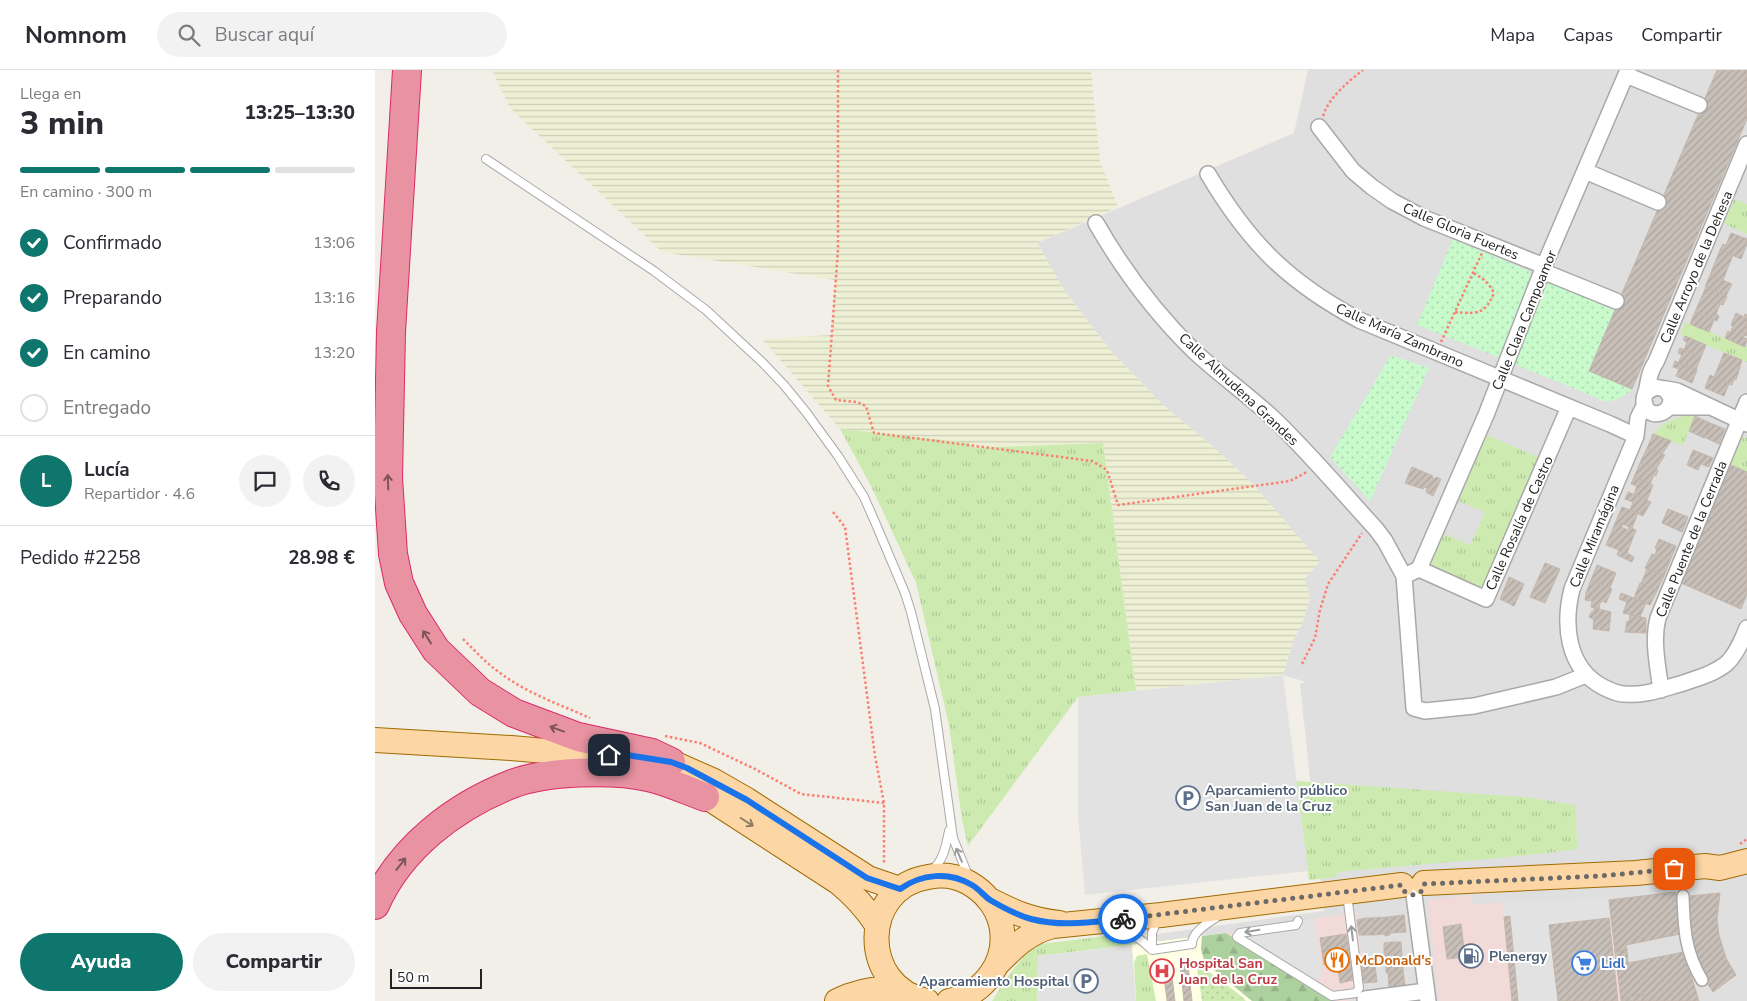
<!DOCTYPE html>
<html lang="es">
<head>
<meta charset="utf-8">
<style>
  :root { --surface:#fff; --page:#f2f2f3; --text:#2b2b33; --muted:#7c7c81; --line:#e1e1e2; --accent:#0f766e }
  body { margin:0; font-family:"Nunito Sans",sans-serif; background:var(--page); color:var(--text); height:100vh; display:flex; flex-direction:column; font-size:19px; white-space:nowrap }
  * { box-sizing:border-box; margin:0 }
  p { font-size:16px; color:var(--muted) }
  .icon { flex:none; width:28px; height:28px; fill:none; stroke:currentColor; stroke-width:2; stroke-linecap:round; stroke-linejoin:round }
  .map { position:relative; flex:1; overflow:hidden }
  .sheet { display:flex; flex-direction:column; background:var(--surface); width:375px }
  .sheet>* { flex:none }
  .scale { position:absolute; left:15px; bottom:12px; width:92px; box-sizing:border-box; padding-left:5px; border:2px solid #222; border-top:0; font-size:14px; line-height:18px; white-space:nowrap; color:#222; -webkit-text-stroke:4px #fff; paint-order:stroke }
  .pin { position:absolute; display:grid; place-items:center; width:42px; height:42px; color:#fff; margin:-21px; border-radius:10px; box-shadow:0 2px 8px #0006 }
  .courier { position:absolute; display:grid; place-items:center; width:50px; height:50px; margin:-25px; border:4px solid #1a73e8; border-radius:50%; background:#fff; color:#222; box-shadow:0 1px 6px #0007 }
  .head em { font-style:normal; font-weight:800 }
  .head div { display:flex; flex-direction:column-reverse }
  .head { display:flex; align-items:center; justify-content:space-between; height:85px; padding:0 20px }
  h1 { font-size:32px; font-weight:800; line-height:38px }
  .bar { display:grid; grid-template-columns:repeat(4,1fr); gap:8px 5px; align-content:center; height:60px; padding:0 20px }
  .bar i { height:6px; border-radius:4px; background:var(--line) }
  .bar .current { background:var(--accent) }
  .bar p { grid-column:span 4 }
  .line { display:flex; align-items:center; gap:12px; padding:0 20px; border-top:1px solid var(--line) }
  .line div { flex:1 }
  .round { display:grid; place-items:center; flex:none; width:52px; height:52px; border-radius:26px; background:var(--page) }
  ol { padding:0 20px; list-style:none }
  li { display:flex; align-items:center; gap:15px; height:55px }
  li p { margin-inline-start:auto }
  li .icon { padding:5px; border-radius:50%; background:var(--accent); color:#fff; stroke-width:4 }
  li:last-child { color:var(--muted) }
  li i { width:28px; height:28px; border:2px solid var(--line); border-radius:50% }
  .action { display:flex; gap:10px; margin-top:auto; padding:10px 20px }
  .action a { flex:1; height:58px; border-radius:30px; background:var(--accent); color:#fff; font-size:20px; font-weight:800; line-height:58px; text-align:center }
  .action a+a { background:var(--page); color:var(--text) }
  header { display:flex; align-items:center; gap:30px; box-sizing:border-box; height:70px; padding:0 25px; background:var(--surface); border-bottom:1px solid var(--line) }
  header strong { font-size:24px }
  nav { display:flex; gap:28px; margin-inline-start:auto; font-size:18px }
  .search { width:350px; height:45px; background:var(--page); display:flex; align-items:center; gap:12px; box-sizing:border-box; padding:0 18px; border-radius:28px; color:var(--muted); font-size:19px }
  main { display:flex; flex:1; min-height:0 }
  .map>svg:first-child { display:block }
  .residential { fill:#e0dfdf }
  .commercial { fill:#f2dad9 }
  .education { fill:#ffffe5 }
  .farmland { fill:url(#farmland-rules) }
  .grass { fill:url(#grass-tufts) }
  .forest { fill:url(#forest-firs) }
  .park { fill:url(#park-dots) }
  .garden { fill:url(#garden-dots) }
  .parking { fill:#e2e2e2 }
  .building { fill:url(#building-hatch); stroke:#c4b6ab }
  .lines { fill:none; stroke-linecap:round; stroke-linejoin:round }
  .service-casing { stroke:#a9a9a9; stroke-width:10 }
  .pedestrian-casing { stroke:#a9a9a9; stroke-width:14 }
  .minor-casing { stroke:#a9a9a9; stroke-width:18 }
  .primary-casing { stroke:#a06b00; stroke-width:26 }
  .motorway-casing { stroke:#dc2a67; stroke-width:30 }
  .path { stroke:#fa8072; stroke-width:2.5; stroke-dasharray:2.5 2.5; stroke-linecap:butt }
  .service { stroke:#fff; stroke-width:8 }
  .pedestrian { stroke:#fff; stroke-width:11 }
  .minor { stroke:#fff; stroke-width:15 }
  .primary { stroke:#fcd6a4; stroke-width:24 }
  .motorway { stroke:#e892a2; stroke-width:28 }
  .oneway { stroke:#7b545c }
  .oneway2 { stroke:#8f7c63 }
  .oneway3 { stroke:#9c9c9c }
  .done { stroke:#6b6a68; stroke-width:5; stroke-dasharray:0 9 }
  .route { stroke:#1a73e8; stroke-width:6 }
  .labels { text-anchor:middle; stroke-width:4; stroke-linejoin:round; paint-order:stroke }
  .street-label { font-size:14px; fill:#222; stroke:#fff }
  .service-label { font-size:14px; font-weight:bold; fill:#4e5e75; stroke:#fff; text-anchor:start }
  .food-label { font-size:14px; font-weight:bold; fill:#c56008; stroke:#fff; text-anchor:start }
  .health-label { font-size:14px; font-weight:bold; fill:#be3a42; stroke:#fff; text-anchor:start }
  .shop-label { font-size:14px; font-weight:bold; fill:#366cbe; stroke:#fff; text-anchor:start }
</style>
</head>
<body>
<header>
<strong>Nomnom</strong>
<div class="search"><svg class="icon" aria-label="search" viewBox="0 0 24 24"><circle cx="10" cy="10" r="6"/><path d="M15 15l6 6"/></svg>Buscar aquí</div>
<nav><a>Mapa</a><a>Capas</a><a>Compartir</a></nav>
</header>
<main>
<section class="sheet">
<div class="head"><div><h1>3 min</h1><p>Llega en</p></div><em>13:25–13:30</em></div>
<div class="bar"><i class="current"></i><i class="current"></i><i class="current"></i><i></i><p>En camino · 300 m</p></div>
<ol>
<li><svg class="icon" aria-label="check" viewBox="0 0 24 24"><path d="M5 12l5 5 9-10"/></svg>Confirmado<p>13:06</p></li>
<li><svg class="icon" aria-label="check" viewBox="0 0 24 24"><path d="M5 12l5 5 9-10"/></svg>Preparando<p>13:16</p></li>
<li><svg class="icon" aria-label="check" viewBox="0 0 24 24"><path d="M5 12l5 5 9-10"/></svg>En camino<p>13:20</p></li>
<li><i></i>Entregado</li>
</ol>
<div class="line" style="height:90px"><b class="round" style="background:var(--accent);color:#fff">L</b><div><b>Lucía</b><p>Repartidor · 4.6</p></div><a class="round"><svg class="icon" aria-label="chat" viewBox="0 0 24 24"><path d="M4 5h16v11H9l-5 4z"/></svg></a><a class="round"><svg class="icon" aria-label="phone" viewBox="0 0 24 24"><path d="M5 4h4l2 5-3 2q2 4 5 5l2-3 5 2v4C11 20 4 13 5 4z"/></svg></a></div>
<div class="line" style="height:65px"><div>Pedido #2258</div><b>28.98 €</b></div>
<div class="action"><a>Ayuda</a><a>Compartir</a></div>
</section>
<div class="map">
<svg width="1372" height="931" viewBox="0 0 1372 931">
  <defs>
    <pattern id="farmland-rules" width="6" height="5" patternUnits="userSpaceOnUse" patternTransform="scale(1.25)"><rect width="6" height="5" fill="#eef0d5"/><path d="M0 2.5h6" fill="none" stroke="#ccceb7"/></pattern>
    <pattern id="grass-tufts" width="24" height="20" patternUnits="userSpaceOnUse" patternTransform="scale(1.25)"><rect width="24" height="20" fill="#cdebb0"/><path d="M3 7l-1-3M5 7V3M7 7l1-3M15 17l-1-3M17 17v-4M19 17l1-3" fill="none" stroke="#b0c997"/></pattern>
    <pattern id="forest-firs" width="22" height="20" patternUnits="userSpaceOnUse" patternTransform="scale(1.25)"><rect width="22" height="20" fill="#add19e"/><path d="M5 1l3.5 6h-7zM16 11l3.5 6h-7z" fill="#95b388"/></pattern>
    <pattern id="park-dots" width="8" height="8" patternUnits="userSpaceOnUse" patternTransform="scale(1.25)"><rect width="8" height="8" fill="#c8facc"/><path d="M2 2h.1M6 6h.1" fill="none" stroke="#acd6af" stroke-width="1.8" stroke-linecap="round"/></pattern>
    <pattern id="garden-dots" width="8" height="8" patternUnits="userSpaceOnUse" patternTransform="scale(1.25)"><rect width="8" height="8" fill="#cdebb0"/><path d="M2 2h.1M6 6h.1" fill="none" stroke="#b0c997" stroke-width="1.8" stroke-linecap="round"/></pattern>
    <pattern id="building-hatch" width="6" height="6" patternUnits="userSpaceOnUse" patternTransform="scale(1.25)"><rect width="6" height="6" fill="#c7bfb8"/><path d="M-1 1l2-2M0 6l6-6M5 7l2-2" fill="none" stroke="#aba49e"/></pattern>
  </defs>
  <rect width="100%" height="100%" fill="#f2efe9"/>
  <path class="residential" d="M933,0H1372V931H666L667,880L949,841L925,614L931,612L908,605L919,568L927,554L935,529L912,453L874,410L836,375L788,335L736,281L689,220L662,173L919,63Z"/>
  <path class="commercial" d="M1096,825L1097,834L1233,828L1246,931H1064L1052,830Z
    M982,842L990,926H983L973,931H960L851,863Z"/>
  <path class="education" d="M851,863L960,931H662L663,886Z"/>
  <path class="farmland" d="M117,0H716L725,91L743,137L662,173L689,220L736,281L788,335L836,375L874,410L945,491L930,509L935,529L927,554L919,568L908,605L761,621L728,373L597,378L594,373L465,359L387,269L456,265L460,210L287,182L135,38Z"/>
  <path class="grass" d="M1359,129L1372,134V164L1349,154Z
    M1310,252L1372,277V292L1305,264Z
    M1307,346H1320L1308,376L1278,364L1288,354Z
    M465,359L594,373L597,378L728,373L761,621L703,627L593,776L587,750L574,655L541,513L497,418Z
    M1112,365L1165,388L1107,520L1054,496L1069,464L1095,475L1110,442L1083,431Z
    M1368,366L1372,368V402L1356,395Z
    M921,711L1150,727L1201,735L1202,779C1122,790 1042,794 962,802V807L934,810Z
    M738,865L762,874L663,886L662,931H617C629,913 646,883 666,874Z
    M772,884L781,931H761L759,892L762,886Z"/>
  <path class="forest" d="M851,863L960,931H877L833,895L829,890L826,879L827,866Z"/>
  <path class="park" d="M1078,169L1154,201L1157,206L1126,284L1123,287L1042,255Z
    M1173,208L1241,237L1214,301L1257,319C1249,327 1240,332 1229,331L1139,294V291L1169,212Z
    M1016,285L1054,298L995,431L955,387Z"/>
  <path class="garden" d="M824,894L866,926L871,931H827L822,897Z"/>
  <path class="parking" d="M908,605L933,801L710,825L703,745V627Z
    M1233,828L1236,848L1174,855L1183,931H1137L1128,832Z
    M939,849L948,908L937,910L867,868L866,861Z
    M757,875L761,931H662L663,886Z"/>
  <path class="building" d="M1342,0H1372V49L1257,319L1214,301Z
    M1356,163L1372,169V174L1366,189L1345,180L1348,174L1351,175Z
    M1345,180L1358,185L1348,210L1335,205Z
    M1335,205L1357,214L1351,226L1330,217Z
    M1331,217L1352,226L1348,235L1345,234L1341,244L1344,246L1342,251L1320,242Z
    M1320,242L1339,250L1334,262L1315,254Z
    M1361,243L1369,247L1370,244L1372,245V266L1369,265L1368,267L1372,269L1370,277L1350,268L1353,261L1355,263L1358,256L1356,255Z
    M1310,266L1331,275L1326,287L1309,280L1312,272L1308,270Z
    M1305,278L1326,287L1321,300L1303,293L1307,285L1303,283Z
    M1349,283L1367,290L1361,310L1359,309L1357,315L1339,307Z
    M1300,291L1322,300L1317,313L1301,306L1304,299L1298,297Z
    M1335,305L1354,314L1349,326L1330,318Z
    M1320,346L1335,353L1329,368L1314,361Z
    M1335,353L1350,359L1344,374L1329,367Z
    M1278,364L1296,371L1287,384L1272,378Z
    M1272,378L1290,385L1281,399L1265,393Z
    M1318,380L1338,388L1334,397L1326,394L1323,400L1312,395Z
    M1265,393L1283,400L1281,406L1279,405L1275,414L1259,407Z
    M1356,395L1372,402V524L1366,539L1306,513Z
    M1037,397L1058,406L1057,408L1060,409L1061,407L1066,409L1058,426L1051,422L1052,418L1049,417L1048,419L1030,413Z
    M1259,407L1278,415L1272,430L1259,424L1262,416L1256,414Z
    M1253,422L1276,432L1268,446L1255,440L1258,432L1250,429Z
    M1247,437L1263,443L1257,458L1241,451Z
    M1293,439L1313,447L1307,462L1287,453Z
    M1241,451L1248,454L1246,458H1250L1252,461L1254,457L1261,460L1252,483L1259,487L1257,492L1242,485L1244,480L1231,475Z
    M1284,469L1301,476L1295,491L1280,485L1282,479L1280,478Z
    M1277,484L1295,491L1289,506L1270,498Z
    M1170,493L1185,499L1170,533L1155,527Z
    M1222,495L1241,503L1235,518L1216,510Z
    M1272,499L1289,506L1282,521L1266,514Z
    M1134,507L1149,514L1139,536L1125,529Z
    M1216,510L1237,519L1231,533L1228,531L1225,533L1224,539L1216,537L1217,531L1210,530L1211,523Z
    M1265,513L1282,521L1275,535L1259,528Z
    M1246,523L1271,533L1265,547L1248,543L1252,532L1244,529Z
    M1219,538L1236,542L1234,561L1218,559L1219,550L1214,547L1217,541L1219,542Z
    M1255,545L1271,548V563L1250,562L1252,551L1254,552Z
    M1300,822L1302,827L1305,864L1251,875L1252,880L1240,882L1234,830Z
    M1345,823L1342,849L1344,865L1351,888L1361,905L1338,922L1329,909L1314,866L1313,838L1315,826Z
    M1029,845L1031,862L1015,863L1013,847Z
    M1135,846L1143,931H1137L1129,847Z
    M1013,847L1015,865L1010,866V864L999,865L998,848Z
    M991,848H998L999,865H984L982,850Z
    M1234,848L1243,931H1183L1174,855Z
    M1086,854L1090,887L1072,889L1068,857Z
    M971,864L979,908L978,910L965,913L962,893L949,895L945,868Z
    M1016,872H1026L1027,886L1009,888V873Z
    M1252,880L1253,893L1309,882L1324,931H1270L1268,923L1246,930L1240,882Z
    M1027,886L1028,900L1011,903V888Z
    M992,894V896L1000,895L1002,912L988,913L987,895Z
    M813,895L817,931H809L805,896Z
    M796,898L800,931H792L788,899Z
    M1028,900L1030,916L1014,918L1013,902Z
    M1268,923L1270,931H1246V930Z"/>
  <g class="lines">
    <g class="service-casing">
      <path id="service" d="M111,89L279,201L331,240L387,292L409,315L431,342L463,386L489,427L500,452L530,523L536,542L560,639L578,768L594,808
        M557,800C569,790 571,775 574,761
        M923,851L921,855L865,863L862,867L957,926L981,923L984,918L972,824
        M739,859C755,861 766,869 777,880L817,874C817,861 835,852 845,845
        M777,880V863L782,850"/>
    </g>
    <g class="pedestrian-casing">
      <path id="pedestrian" d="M1308,826C1309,858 1310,882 1327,910"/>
    </g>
    <g class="minor-casing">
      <path id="minor" d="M1251,5L1324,35
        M944,57L978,101L997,117L1017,131L1049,148L1169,196
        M1210,101L1283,132
        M833,104C874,173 913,212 984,250L1235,354L1261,366
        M721,153C748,200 781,244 820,282C846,306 875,326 901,351C936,385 968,423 1001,459L1010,471L1029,506L1044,499
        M1167,201L1241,231
        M1291,319L1302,321L1372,354
        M1272,322L1280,317L1290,319L1296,327C1297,346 1272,350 1269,333C1268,327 1271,323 1272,318C1274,308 1275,300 1281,292L1372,74
        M1270,334L1263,348L1261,366L1197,519C1188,555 1192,598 1228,617C1234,620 1242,624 1249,624C1269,626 1287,619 1305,614C1321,609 1338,604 1351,594C1361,585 1367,570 1372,558
        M1294,337H1333
        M1044,499L1111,345L1169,196L1253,0
        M1044,499L1111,529L1194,337
        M1029,506L1039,638L1050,641L1099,636L1181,617L1211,605
        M1286,620C1283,597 1277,571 1283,548L1372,332
        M1039,825L1053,931
        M990,929L1051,921"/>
    </g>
    <g class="primary-casing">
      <path id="primary" d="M0,670L136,678L216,685H252L296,692L339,711L372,730L493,808L525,819
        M315,716L463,812C479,825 491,838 502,855
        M1049,813L1261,803L1330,796L1345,798L1372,791
        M613,829C638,842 656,850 684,853
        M623,893C640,876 654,862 678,856L786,845L1027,815
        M462,931C483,921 507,915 530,923
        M552,931C484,917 485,818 553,807C567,804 582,806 594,813C610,822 622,837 626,854C634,890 610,924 574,931"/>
    </g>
    <g class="motorway-casing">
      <path id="motorway" d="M32,0L16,262L13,408L18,484L24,513L38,544L61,580L105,622L139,643L203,667L277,683L296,692
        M0,835C25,778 80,736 137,714C171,701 237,699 273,707C292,711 311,720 330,727"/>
    </g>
    <path class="path" d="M463,0V180L453,316L461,330L482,332L491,336L499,363L717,391L732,400L743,435L915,411L932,402
      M948,46C954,27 973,12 988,0
      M1080,242C1101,244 1110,245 1119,223C1114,213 1108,208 1098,203
      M1066,272L1107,183
      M458,442L470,457L500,686L509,733V795
      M88,569C101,582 113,595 128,605C154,624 186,635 215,648
      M927,594L940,568L945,540L953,514L987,463
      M290,666L325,673L380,699L426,724L509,733
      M1365,774L1372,769"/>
    <use href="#service" class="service"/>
    <use href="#pedestrian" class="pedestrian"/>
    <use href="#minor" class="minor"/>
    <use href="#primary" class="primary"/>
    <use href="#motorway" class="motorway"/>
  </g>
  <defs><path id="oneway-shaft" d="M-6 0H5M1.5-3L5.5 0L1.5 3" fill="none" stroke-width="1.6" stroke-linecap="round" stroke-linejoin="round" transform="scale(1.25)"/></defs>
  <g class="oneway">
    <use href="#oneway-shaft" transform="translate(13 412) rotate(-92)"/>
    <use href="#oneway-shaft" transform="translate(52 567) rotate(-122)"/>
    <use href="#oneway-shaft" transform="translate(182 659) rotate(-160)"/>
    <use href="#oneway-shaft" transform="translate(26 794) rotate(-52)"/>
  </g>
  <use class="oneway2" href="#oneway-shaft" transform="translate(372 752) rotate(32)"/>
  <g class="oneway3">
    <use href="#oneway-shaft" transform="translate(584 785) rotate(-113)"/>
    <use href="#oneway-shaft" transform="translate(877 861) rotate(171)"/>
    <use href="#oneway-shaft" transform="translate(977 863) rotate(-97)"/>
  </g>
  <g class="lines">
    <path class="done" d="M748,849L1027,815L1030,822L1039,825L1047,821L1049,814L1225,806L1299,799"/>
    <path class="route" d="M234,685H252L296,692L312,698L372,730L492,808L525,819C546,804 574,801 597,815C604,819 608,825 615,830C627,837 642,845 656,849C687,857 717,852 748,849"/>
  </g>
  <defs>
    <g id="parking-ring" transform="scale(1.25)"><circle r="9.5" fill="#fff" stroke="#5c6f8a" stroke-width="1.5"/><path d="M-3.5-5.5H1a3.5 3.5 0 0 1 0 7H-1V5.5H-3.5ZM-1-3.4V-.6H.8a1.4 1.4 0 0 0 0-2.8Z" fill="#5c6f8a"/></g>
    <g id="fuel-ring" transform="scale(1.25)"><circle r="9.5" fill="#fff" stroke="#5c6f8a" stroke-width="1.5"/><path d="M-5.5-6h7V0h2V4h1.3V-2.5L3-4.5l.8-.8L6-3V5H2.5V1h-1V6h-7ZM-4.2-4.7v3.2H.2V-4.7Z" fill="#5c6f8a"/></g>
    <g id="restaurant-ring" transform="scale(1.25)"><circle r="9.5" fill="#fff" stroke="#e8710a" stroke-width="1.5"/><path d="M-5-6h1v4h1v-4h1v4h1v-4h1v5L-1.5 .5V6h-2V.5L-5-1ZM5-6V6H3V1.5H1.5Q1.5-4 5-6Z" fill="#e8710a"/></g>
    <g id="supermarket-ring" transform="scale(1.25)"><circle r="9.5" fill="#fff" stroke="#3f7fe0" stroke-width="1.5"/><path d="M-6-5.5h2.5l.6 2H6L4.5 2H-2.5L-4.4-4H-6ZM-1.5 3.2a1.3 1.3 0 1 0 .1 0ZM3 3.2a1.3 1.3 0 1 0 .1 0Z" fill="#3f7fe0"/></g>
    <g id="hospital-ring" transform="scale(1.25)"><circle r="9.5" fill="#fff" stroke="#e0444e" stroke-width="1.5"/><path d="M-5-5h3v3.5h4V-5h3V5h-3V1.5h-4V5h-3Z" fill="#e0444e"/></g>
  </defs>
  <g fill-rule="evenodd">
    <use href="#parking-ring" x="813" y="728"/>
    <use href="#fuel-ring" x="1096" y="886"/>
    <use href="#restaurant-ring" x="962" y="890"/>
    <use href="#supermarket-ring" x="1209" y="893"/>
    <use href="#hospital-ring" x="787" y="901"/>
    <use href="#parking-ring" x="711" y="911"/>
  </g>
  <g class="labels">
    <g class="street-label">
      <text transform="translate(1086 161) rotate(23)" y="5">Calle Gloria Fuertes</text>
      <text transform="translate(1321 197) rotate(-67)" y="5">Calle Arroyo de la Dehesa</text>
      <text transform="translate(1149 250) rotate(-68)" y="5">Calle Clara Campoamor</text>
      <text transform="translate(1025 265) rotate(24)" y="5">Calle María Zambrano</text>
      <text transform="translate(864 319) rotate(43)" y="5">Calle Almudena Grandes</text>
      <text transform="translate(1144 453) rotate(-66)" y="5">Calle Rosalía de Castro</text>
      <text transform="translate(1219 466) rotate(-68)" y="5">Calle Miramágina</text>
      <text transform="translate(1316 469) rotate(-68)" y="5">Calle Puente de la Cerrada</text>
    </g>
    <g class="service-label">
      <text x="830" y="725">Aparcamiento público<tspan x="830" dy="16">San Juan de la Cruz</tspan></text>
      <text x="1114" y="891">Plenergy</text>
      <text x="694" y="916" text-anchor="end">Aparcamiento Hospital</text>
    </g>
    <g class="food-label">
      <text x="980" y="895">McDonald's</text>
    </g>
    <g class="health-label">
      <text x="804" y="898">Hospital San<tspan x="804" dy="16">Juan de la Cruz</tspan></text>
    </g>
    <g class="shop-label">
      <text x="1226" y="898">Lidl</text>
    </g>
  </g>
</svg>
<div class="scale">50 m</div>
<div class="pin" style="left:1299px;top:799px;background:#ea580c"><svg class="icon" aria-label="bag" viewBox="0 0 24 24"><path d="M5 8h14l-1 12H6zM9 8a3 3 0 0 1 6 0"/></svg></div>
<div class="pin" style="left:234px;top:685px;background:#1f2937"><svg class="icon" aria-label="home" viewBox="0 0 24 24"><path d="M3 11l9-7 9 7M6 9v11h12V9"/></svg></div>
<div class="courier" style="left:748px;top:849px"><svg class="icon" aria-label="bike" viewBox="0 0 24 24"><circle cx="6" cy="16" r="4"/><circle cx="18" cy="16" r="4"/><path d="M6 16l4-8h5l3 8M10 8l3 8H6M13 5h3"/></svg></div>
</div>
</main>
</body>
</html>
